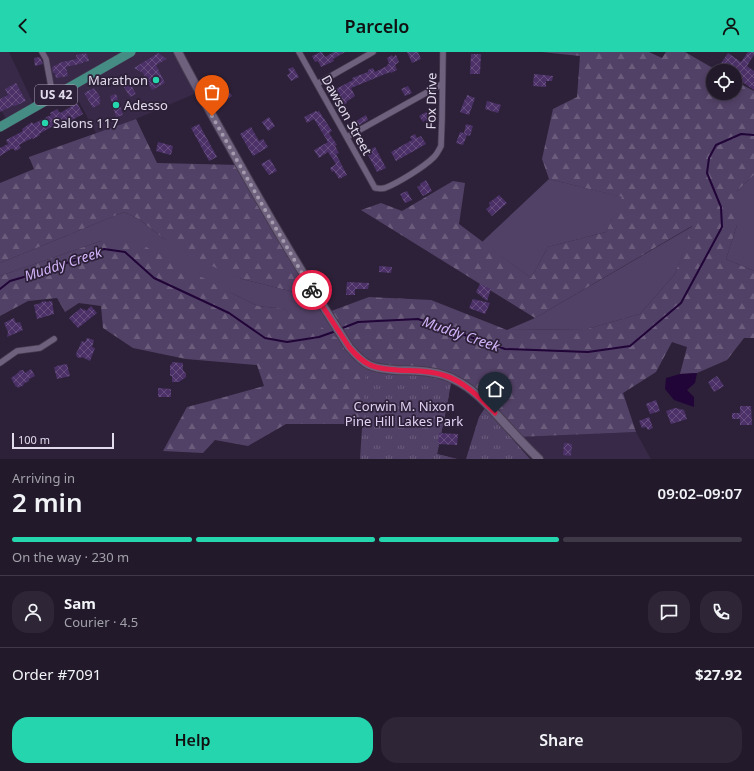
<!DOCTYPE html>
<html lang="en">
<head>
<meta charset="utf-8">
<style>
  :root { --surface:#22192b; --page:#2e2637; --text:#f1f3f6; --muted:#a2a0a9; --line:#3f3847; --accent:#25d5ae }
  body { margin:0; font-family:"Noto Sans",sans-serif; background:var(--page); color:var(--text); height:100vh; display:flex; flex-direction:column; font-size:15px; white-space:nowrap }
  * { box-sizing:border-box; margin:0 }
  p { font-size:13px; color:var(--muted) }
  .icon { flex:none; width:22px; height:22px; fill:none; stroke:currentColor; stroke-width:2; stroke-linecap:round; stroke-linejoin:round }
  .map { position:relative; height:407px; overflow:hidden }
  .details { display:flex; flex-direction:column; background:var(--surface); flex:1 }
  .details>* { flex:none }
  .buttons { position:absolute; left:706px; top:12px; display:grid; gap:8px }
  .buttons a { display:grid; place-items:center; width:36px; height:36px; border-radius:50%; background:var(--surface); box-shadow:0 2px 6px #0003,0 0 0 1px var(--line); font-size:20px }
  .scale { position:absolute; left:12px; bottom:10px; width:102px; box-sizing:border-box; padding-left:4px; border:2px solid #e2dbeb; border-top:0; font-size:11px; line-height:14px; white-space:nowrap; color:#e2dbeb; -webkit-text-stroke:3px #2d2139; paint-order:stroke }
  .pin { position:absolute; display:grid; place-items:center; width:34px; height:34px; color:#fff; margin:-41px -17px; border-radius:50% 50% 50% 0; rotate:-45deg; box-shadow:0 0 4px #0007 }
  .pin .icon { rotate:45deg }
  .courier { position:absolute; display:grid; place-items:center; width:40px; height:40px; margin:-20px; border:3px solid #e11d48; border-radius:50%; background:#fff; color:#222; box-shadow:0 1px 5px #0007 }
  .summary em { font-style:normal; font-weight:600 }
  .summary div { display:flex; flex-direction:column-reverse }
  .summary { display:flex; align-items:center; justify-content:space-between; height:68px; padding:0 12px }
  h1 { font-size:26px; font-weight:600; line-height:30px }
  .bar { display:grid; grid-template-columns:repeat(4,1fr); gap:6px 4px; align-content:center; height:48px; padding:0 12px }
  .bar i { height:5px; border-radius:3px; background:var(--line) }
  .bar .current { background:var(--accent) }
  .bar p { grid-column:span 4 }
  .line { display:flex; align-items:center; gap:10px; padding:0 12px; border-top:1px solid var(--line) }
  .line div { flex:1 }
  .round { display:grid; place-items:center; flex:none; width:42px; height:42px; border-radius:16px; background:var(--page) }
  .button { display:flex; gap:8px; margin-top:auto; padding:8px 12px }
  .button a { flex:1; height:46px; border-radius:16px; background:var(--accent); color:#111; font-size:16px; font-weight:600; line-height:46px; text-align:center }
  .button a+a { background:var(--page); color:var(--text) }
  header { display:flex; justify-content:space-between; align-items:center; height:52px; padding:0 12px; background:var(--accent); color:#111; font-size:18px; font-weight:600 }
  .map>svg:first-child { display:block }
  .built { fill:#372947 }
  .green { fill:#524166 }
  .forest { fill:url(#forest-firs) }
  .park { fill:url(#park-tufts) }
  .water { fill:#210438 }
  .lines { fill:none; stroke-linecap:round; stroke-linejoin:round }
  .stream { stroke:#210438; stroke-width:2 }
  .building { fill:url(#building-cross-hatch) }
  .street-casing { stroke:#463c51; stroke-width:7 }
  .secondary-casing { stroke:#463c51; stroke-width:10 }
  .primary-casing { stroke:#463c51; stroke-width:10 }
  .street { stroke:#6e617d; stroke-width:5.5 }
  .secondary { stroke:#6e617d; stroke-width:8 }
  .primary { stroke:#458c85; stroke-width:9 }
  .done { stroke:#a39aad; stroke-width:4; stroke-dasharray:0 7.2 }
  .route { stroke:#e11d48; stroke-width:5 }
  .poi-dot { fill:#25d5ae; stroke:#2d2139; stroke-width:1.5 }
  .labels { text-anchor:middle; stroke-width:3.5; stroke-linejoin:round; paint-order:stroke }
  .shield { fill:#2d2139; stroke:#aca3b6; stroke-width:1 }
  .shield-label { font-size:12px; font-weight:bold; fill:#e2dbeb }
  .poi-label { font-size:13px; fill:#e2dbeb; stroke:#2d2139; text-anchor:start }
  .street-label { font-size:13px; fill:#e2dbeb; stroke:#2d2139 }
  .park-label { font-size:13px; fill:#e0d1f4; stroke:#2d2139 }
  .water-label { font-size:14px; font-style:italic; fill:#d2b3f7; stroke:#2d2139 }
</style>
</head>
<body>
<header><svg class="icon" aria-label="back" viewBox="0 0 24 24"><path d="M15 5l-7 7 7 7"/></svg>Parcelo<svg class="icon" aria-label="person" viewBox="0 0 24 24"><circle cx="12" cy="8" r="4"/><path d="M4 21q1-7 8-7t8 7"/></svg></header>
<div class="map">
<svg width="754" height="407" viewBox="0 0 754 407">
  <defs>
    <pattern id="forest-firs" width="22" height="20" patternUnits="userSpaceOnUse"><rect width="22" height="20" fill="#524166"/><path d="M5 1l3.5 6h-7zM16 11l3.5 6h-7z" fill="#6b5c7c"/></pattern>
    <pattern id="park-tufts" width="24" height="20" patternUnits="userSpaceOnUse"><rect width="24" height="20" fill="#524166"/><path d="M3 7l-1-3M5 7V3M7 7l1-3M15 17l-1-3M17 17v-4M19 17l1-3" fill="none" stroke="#6b5c7c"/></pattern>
    <pattern id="building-cross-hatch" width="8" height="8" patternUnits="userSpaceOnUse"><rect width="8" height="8" fill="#4c3168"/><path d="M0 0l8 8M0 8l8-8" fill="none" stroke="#664e7e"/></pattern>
  </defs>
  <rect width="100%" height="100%" fill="#2d2139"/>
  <path class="built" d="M0,0H9L35,55L8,71L0,56Z
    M42,0H178L199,40L136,67L96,81L71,35L53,45Z
    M636,380L651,407H539L518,385Z"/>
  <path class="green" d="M754,123V219L726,207L737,173V139Z
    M549,127L623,145L606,180L548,195L531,226L482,190Z
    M124,160L139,167L163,186L242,227L290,239L321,252L349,295L284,257L258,254L233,242L101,189L0,224V211Z
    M693,174L675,222L640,262L587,277L507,278L535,266Z"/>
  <path class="forest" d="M542,0H649L662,6L666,0H685L718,19H713V41H735V29L754,39V123L737,139V173L726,207L754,219V286H744L727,308L697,321L680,322L687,295L672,290L656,320L623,341L636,380L518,385L456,328L371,314L433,334L449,343L437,402L457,407H361L363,372H286L248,394L215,388L203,401L163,399L187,355L210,349L264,334L257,313L186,307L133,296L103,276L101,254L79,251L65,260L57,246L28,249L0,264V224L101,189H135L233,242L258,254L284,257L313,269L349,295L368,311L326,261L369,245L431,248L507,278L587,277L640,262L675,222L692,174L535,266L361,158L381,151L402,159L453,129L465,131L459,172L531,226L548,195L606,180L622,145L549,127L542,107L553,57L577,45L580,4Z
    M136,67L157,111L240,113L321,252L290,239L242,227L193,206L163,186L139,167L124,160L0,211V131L34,117L29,105Z"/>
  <path class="park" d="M366,315L452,327L437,402L457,407H360Z
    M485,356L530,407H466L479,365Z"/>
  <path class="water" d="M697,321L695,331L687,338L694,345V355L674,348L665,337L666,326L680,322Z"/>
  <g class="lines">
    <path class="stream" d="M0,237L10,229L45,219L104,197L125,200L154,226L229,261L265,286L287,290L319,285L336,279
      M340,277L358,270L418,267L505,297L588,300L630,294L681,251L722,175L721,155L707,121L709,106L716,93L741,82L754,83"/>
  </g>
  <path class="building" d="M321,0H322L325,5L334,0H345L333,7L334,9L321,15L318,9L315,10L312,4Z
    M407,0H418L421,7L412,11Z
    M748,0H754V3L747,14L754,19V38L735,25V19H727L719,14L728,1L741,10Z
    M86,1V2H87L89,9L83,10V11L66,15L68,24L56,26L55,21H53L52,15L62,10L77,7L76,3Z
    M158,1L167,7L156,13L165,31L152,38L143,21L134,16Z
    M471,2H481L480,22H470Z
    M392,3L393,5L396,3L399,10L395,13L397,18L391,21L390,20L351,36L355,44L346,50L347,51L340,55L332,39L353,28L352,26L368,20V18L373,16L375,20L387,14V13L389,12L387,6Z
    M40,5L43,12L35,14L34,6Z
    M293,15L299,25L291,29L287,23L290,21L288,17Z
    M534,22L553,24L552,29H546V35L533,34Z
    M218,26L220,29L221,28L232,44L221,51L216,43L217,42L210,30Z
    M16,31L26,49L15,54L14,53L0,60V47L8,43L5,37Z
    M130,31L136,42L130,45L124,35Z
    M408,34L412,41L405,44L401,37Z
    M94,36L100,45L99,46L101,49L99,50L100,52L93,56L84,41Z
    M116,42L123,63L116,65L110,44Z
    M467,43L475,46L469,63L460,60L465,47H466Z
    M487,49L501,53L498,61L485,57Z
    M77,51L83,62L57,76L55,73L39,82L40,83L33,87L32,86L29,88H28L19,93L21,96L15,99L14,97H11L0,104V96L8,92L6,88L23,79L22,77L32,70L33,72L51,63L50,61L57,57L60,61Z
    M316,59L317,60L319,59L332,79L329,81L337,93L335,94L339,101L336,102L347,123L339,127L334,119L332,120L330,116L336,112L328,100L319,106L314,98L328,90L314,67L307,71L304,65Z
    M426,60L428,63L432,60L435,66L427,70L426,68L423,70L419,64Z
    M366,63L368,68L354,76L351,72Z
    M269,65L275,74L268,79L262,70Z
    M199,72L217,105L209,109L191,76Z
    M466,72L473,74L470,84L467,83L463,93L456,91L460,80L464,81Z
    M251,75L259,89L263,87L268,95L253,104L240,82Z
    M415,82L417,86L421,84L426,92L396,109L391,100L412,88L410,85Z
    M158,90L173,94L171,103L156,99Z
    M375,95L386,116L377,120L366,99Z
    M270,107L277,119L269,123L261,112Z
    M426,128L432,139L423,144L417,135L421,133L420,132Z
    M407,139L412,148L405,151L400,142Z
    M499,143L507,151L492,164L486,157L490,154L489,151Z
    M379,214L392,215L391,221L379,220Z
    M347,230L369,231L368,237H355V243H346Z
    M480,232L491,237L487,249L476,240Z
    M473,247L490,251L485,262L469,256Z
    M46,249V250L52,249L54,262L37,267L34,253L41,251V250Z
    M91,254L97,261L78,276L69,266L81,256L83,258L84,257L86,259Z
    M14,266L16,271L20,270L23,278L7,285L8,280L4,271Z
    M87,286L94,288L92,295L95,296L90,309L82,305L80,306L77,305L76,303L77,299L78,298L82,289L85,290Z
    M172,310L183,311V318L186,322V325L179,330H172V324H170V313L172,312Z
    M67,312L70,324L57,327L54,315H56V314Z
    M31,317L35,324L29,327V329L23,332L24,333L18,336L17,334L16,335L11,326L18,321L19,319L21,318H23L25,321Z
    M717,324L724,334L714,340L708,330Z
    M158,336L171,337V345H158Z
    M656,348L660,359L650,362L646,352Z
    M740,354H751L752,373H740V367H732V361H740Z
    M675,356L684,358L687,367L671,372L666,359Z
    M649,365L653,376L648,378L646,375L642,376L639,369Z
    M439,381L458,382L457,393L438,392Z
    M564,391L572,392L571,404L563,403Z"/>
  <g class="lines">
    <g class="street-casing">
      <path id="street" d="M42,0L46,7L53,45
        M299,0L375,136C378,136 381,137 385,136C398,131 424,115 434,105C437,102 439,98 441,94L442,67L443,0
        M317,32L373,0
        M347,85L442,32
        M0,311L17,299L40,296L54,287"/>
    </g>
    <g class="secondary-casing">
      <path id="secondary" d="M178,0C196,35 216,70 235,104C271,169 309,233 349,295C355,302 361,309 369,313C377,317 387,317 396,318C416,319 437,318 455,328C472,336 485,350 497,363C511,378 524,393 539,407"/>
    </g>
    <g class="primary-casing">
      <path id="primary" d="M0,75L131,0"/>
    </g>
    <use href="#street" class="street"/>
    <use href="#secondary" class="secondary"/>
    <use href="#primary" class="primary"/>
  </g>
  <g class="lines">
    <path class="done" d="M212,64L264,156L312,238"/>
    <path class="route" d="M312,238L349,295C355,302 361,309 370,313C378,317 388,317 397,318C412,319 429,318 443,323C464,329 480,346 495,361"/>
  </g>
  <g class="poi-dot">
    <circle cx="156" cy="28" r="4"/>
    <circle cx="116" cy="53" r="4"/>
    <circle cx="45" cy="71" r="4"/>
  </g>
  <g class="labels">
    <rect class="shield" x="35" y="33" width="42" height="20" rx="3"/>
    <g class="shield-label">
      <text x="56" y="47">US 42</text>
    </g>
    <g class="poi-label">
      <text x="148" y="33" text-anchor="end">Marathon</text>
      <text x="124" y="58">Adesso</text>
      <text x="53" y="76">Salons 117</text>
    </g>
    <g class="street-label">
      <text transform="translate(431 49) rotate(-89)" y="5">Fox Drive</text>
      <text transform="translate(347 63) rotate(61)" y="5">Dawson Street</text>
    </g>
    <g class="park-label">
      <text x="404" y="359">Corwin M. Nixon<tspan x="404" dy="15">Pine Hill Lakes Park</tspan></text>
    </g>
    <g class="water-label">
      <text transform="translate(63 212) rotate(-18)" y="5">Muddy Creek</text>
      <text transform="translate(461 282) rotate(19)" y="5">Muddy Creek</text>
    </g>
  </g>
</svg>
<div class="buttons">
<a><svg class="icon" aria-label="locate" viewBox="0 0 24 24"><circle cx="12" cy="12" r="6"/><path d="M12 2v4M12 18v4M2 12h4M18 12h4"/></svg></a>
</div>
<div class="scale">100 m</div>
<div class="pin" style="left:212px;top:64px;background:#ea580c"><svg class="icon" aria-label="bag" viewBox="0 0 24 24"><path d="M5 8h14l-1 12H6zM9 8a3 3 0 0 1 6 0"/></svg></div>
<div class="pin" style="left:495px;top:361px;background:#1f2937"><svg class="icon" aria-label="home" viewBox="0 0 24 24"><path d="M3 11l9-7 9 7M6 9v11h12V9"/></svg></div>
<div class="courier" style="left:312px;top:238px"><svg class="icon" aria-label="bike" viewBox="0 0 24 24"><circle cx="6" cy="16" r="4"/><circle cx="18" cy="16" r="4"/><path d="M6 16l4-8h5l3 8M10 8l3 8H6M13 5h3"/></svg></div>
</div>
<section class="details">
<div class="summary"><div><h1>2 min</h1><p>Arriving in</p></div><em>09:02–09:07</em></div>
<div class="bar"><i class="current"></i><i class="current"></i><i class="current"></i><i></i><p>On the way · 230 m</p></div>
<div class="line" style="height:72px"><a class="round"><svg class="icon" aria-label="person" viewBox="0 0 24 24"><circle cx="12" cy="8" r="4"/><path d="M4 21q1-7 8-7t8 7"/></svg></a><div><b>Sam</b><p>Courier · 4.5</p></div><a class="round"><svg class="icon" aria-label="chat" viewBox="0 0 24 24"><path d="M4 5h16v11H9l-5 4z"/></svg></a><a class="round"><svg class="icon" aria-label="phone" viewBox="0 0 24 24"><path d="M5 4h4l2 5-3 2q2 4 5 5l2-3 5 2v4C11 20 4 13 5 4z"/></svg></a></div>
<div class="line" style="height:52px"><div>Order #7091</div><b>$27.92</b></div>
<div class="button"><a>Help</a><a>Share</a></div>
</section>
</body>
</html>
